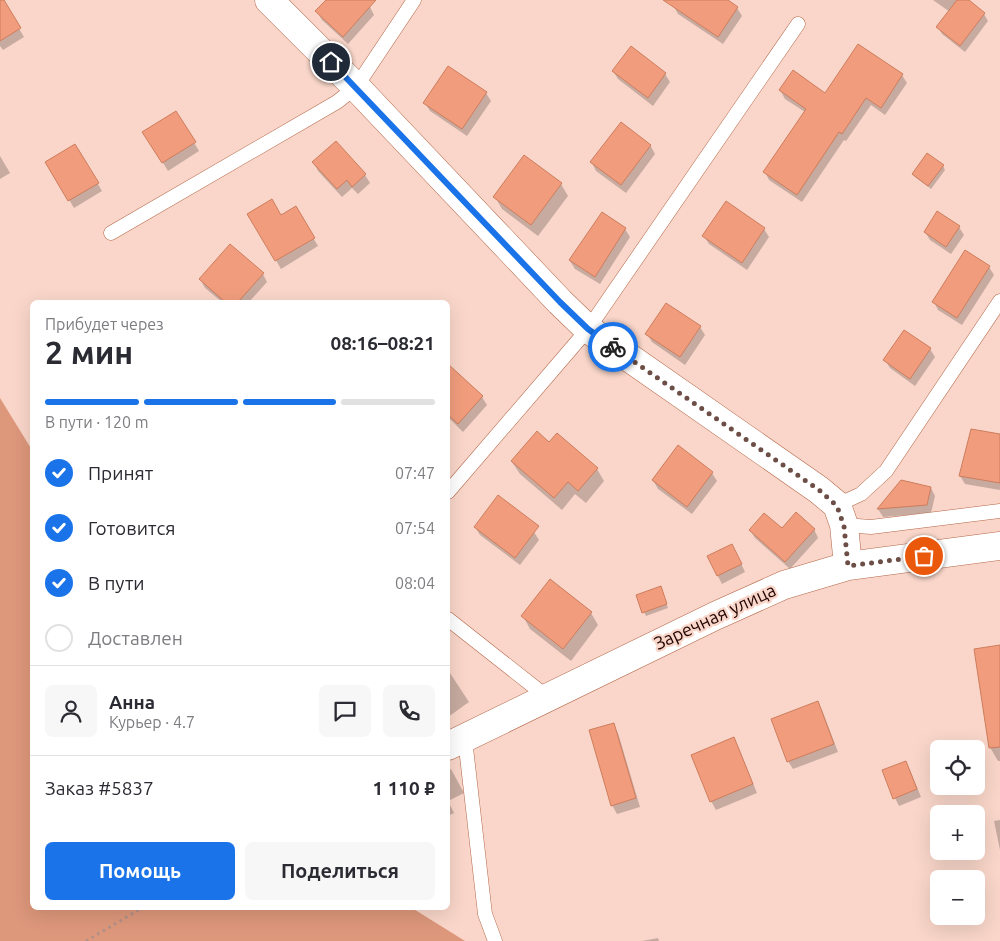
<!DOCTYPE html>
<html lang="ru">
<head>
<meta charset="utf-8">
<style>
  :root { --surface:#fff; --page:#f7f7f7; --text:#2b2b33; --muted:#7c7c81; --line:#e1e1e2; --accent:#1a73e8 }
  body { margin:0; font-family:Ubuntu,sans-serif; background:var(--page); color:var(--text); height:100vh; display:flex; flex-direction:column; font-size:19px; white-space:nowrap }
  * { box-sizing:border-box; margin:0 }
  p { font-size:16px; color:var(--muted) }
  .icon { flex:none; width:28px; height:28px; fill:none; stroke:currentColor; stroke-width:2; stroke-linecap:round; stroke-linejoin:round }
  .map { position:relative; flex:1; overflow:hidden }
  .sheet { position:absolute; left:30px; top:300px; width:420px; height:610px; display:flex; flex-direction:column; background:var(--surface); border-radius:8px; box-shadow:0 5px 20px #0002 }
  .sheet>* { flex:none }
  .controls { position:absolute; left:930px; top:740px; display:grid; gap:10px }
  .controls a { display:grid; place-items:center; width:55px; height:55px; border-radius:8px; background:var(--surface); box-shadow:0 5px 20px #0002; font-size:25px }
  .pin { position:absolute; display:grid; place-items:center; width:42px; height:42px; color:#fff; margin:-21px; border:2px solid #fff; border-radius:50%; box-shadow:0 1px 5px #0007 }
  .courier { position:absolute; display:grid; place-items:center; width:50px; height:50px; margin:-25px; border:4px solid #1a73e8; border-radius:50%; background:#fff; color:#222; box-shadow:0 1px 6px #0007 }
  .overview em { font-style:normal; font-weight:700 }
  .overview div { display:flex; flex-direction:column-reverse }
  .overview { display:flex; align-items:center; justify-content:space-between; height:85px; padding:0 15px }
  h1 { font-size:32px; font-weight:700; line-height:38px }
  .bar { display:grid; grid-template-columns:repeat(4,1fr); gap:8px 5px; align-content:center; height:60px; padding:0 15px }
  .bar i { height:6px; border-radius:4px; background:var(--line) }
  .bar .selected { background:var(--accent) }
  .bar p { grid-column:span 4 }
  .line { display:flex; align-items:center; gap:12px; padding:0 15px; border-top:1px solid var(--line) }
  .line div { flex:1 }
  .round { display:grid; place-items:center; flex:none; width:52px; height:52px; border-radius:8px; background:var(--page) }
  ol { padding:0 15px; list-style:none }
  li { display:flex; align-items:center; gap:15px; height:55px }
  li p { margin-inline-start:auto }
  li .icon { padding:5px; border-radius:50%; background:var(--accent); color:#fff; stroke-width:4 }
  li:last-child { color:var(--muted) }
  li i { width:28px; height:28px; border:2px solid var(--line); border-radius:50% }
  .button { display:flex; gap:10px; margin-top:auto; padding:10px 15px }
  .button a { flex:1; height:58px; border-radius:8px; background:var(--accent); color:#fff; font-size:20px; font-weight:700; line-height:58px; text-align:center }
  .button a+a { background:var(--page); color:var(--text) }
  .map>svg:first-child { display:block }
  .forest { fill:#dd977b }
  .shadow { fill:#0003 }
  .building { fill:#f19d7d; stroke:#cd7d5d }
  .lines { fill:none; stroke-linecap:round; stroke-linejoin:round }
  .lane-casing { stroke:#b46748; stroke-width:15 }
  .street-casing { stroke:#b46748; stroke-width:29 }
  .path { stroke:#b19086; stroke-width:3; stroke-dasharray:2.5 4; stroke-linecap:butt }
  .lane { stroke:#fff; stroke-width:14 }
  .street { stroke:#fff; stroke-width:28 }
  .done { stroke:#6c4e46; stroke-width:5; stroke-dasharray:0 9 }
  .route { stroke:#1a73e8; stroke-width:6 }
  .labels { text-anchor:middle; stroke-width:4.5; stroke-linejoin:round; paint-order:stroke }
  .street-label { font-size:18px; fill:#200400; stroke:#f9d6c9 }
</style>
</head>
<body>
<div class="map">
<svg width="1000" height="941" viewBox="0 0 1000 941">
  <rect width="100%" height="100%" fill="#f9d6c9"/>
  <path class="forest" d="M0,398L32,450V908H412L465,941H0Z"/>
  <path class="shadow" d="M328,0H363L370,7L374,15L348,44L322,20L317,12Z
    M676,0H726L737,8L742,16L723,44L678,14L673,5Z
    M933,0H966L984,14L988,21L965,52L942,34L938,27L950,12Z
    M5,5L24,37L3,50L0,46V8Z
    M861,47L902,75L907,83L885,115L871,105L846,141L844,140L802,202L769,180L765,172L805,112L785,99L780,90L826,95Z
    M631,48L665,74L670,82L653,106L618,79L613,71Z
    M486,93L491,101L467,136L430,111L425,103Z
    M176,112L199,151L168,171L144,132Z
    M336,143L365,175L370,183L358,194L352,188L342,197L318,171L314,163Z
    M75,145L102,191L74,208L47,162Z
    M650,145L655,154L626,193L596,171L592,163Z
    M0,156L10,173L0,179Z
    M943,166L945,170L931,189L915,177L913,174Z
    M561,184L568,196L538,236L502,209L495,197Z
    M726,203L764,229L769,237L747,270L709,244L704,236Z
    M295,208L318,246L281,269L249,214L281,217Z
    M959,227L964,235L951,254L930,240L925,232Z
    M625,229L630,237L600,284L575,269L570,261Z
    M965,252L989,267L994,275L962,325L938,310L934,302Z
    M263,274L267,282L249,302H222L205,288L200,279Z
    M700,327L705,335L685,365L652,342L647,334Z
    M905,331L930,349L935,357L915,386L890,368L885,360Z
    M454,371L482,397L487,405L463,432L448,417V378Z
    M1000,435V490L965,484L960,476Z
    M549,444L597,469L604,481L586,503L575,494L562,510L520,474L512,462Z
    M678,447L712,473L717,481L692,514L658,489L653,480Z
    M901,482L931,488L935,496L931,513L883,517L878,509Z
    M475,527L534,532L539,540L520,565L480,535Z
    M814,529L818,538L790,569L755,538L750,530Z
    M736,553L745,572L722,584L708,557Z
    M662,592L668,608L646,616L644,612Z
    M591,613L598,625L571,661L530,629L523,616Z
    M1000,646V761H998L991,749L976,650Z
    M448,670L469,702L448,717Z
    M817,702L822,710L838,752L793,769L788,761Z
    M613,725L618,733L640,807L617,814L612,805Z
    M733,738L738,746L757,793L716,810L711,801Z
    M905,762L910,770L921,797L899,806L895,798Z
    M451,769L464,793L448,801L454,813L448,816V771Z
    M1000,820V850L994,821Z
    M658,938L659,941H642Z"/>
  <path class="building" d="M0,0H4L21,28L0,41Z
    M326,0H376L343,37L315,11Z
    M663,0H728L738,7L718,37Z
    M957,0H969L985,13L960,46L936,27Z
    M858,44L903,74L881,108L866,98L842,134L839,132L797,195L763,172L806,109L779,90L793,70L825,93Z
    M631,46L666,73L648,98L612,71Z
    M448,66L487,92L462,129L423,103Z
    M176,111L196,142L162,163L142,132Z
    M621,122L651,145L621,185L590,162Z
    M336,141L366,174L352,187L347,180L337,189L312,162Z
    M75,144L99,183L68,201L45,162Z
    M927,153L944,165L928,186L912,174Z
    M524,155L562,183L531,225L493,197Z
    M272,199L281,215L296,206L315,238L275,261L247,214Z
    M726,201L765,228L742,263L702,236Z
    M937,211L960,226L946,247L924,232Z
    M602,212L626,228L595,277L569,260Z
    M230,244L264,273L238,302H225L199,279Z
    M965,250L990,266L957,318L932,302Z
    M666,303L701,326L680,357L645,334Z
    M904,330L931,348L910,379L883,360Z
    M448,364L483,396L458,424L448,415Z
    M971,429L1000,434V483L959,476Z
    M537,431L549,442L557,433L598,468L578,491L568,482L554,498L511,461Z
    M678,445L713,472L687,507L652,480Z
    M901,480L931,487L927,505L877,509Z
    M498,495L539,526L515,558L474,527Z
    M796,512L815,529L785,562L749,530L764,513L782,528Z
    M732,544L742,564L717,576L707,556Z
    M550,579L592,612L563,649L521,616Z
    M661,586L667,604L642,613L636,595Z
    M1000,645V747L989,748L974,649Z
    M818,701L834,744L787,762L771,719Z
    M614,723L636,798L611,806L589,730Z
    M734,737L753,784L710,802L691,755Z
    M906,761L917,789L893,799L882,770Z"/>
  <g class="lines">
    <g class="lane-casing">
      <path id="lane" d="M111,233L337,102L356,87L414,0
        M448,492L588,329L798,24
        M837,505L861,494L886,471L1000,301
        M844,525L871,527L1000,511
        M448,619L547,697
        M465,739L485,914L495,941"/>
    </g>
    <g class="street-casing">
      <path id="street" d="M269,0L356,87L560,302L588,329L819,490L837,505L844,525L848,566
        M448,746L715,616L784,585L848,566L1000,546"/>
    </g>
    <path class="path" d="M86,941L142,908"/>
    <use href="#lane" class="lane"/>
    <use href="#street" class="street"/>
  </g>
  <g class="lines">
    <path class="done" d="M613,347L819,490L837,506L844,526L848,566L924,556"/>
    <path class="route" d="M331,62L560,302L588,329L613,347"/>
  </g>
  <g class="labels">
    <g class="street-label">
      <text transform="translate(715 617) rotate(-25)" y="6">Заречная улица</text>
    </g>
  </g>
</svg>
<div class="controls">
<a><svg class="icon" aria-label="locate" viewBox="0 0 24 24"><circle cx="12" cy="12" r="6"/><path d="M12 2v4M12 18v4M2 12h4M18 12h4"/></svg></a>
<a>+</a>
<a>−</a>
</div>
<div class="pin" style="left:924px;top:556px;background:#ea580c"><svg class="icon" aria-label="bag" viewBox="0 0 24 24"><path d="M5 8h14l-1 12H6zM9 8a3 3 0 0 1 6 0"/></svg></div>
<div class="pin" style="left:331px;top:62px;background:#1f2937"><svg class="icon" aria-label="home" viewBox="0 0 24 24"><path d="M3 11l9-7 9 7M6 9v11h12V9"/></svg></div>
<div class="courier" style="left:613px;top:347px"><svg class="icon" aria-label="bike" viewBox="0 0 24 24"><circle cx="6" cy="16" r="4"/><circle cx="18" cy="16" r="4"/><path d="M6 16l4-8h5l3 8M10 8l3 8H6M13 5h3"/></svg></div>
<section class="sheet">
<div class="overview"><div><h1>2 мин</h1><p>Прибудет через</p></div><em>08:16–08:21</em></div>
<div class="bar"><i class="selected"></i><i class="selected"></i><i class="selected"></i><i></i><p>В пути · 120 m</p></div>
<ol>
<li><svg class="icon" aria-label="check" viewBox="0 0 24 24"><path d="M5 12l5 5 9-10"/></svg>Принят<p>07:47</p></li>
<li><svg class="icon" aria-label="check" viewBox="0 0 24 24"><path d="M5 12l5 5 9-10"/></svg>Готовится<p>07:54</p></li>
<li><svg class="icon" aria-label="check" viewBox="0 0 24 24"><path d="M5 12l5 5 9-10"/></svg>В пути<p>08:04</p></li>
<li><i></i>Доставлен</li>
</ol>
<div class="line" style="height:90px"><a class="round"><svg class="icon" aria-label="person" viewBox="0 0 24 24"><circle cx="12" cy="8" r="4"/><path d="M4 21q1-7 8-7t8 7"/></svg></a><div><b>Анна</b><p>Курьер · 4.7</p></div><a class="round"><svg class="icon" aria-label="chat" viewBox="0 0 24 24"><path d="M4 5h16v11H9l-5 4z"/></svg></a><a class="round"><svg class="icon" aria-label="phone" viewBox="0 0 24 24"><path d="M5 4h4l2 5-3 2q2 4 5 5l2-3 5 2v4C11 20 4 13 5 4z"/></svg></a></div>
<div class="line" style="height:65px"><div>Заказ #5837</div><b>1 110 ₽</b></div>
<div class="button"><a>Помощь</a><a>Поделиться</a></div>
</section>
</div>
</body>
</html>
